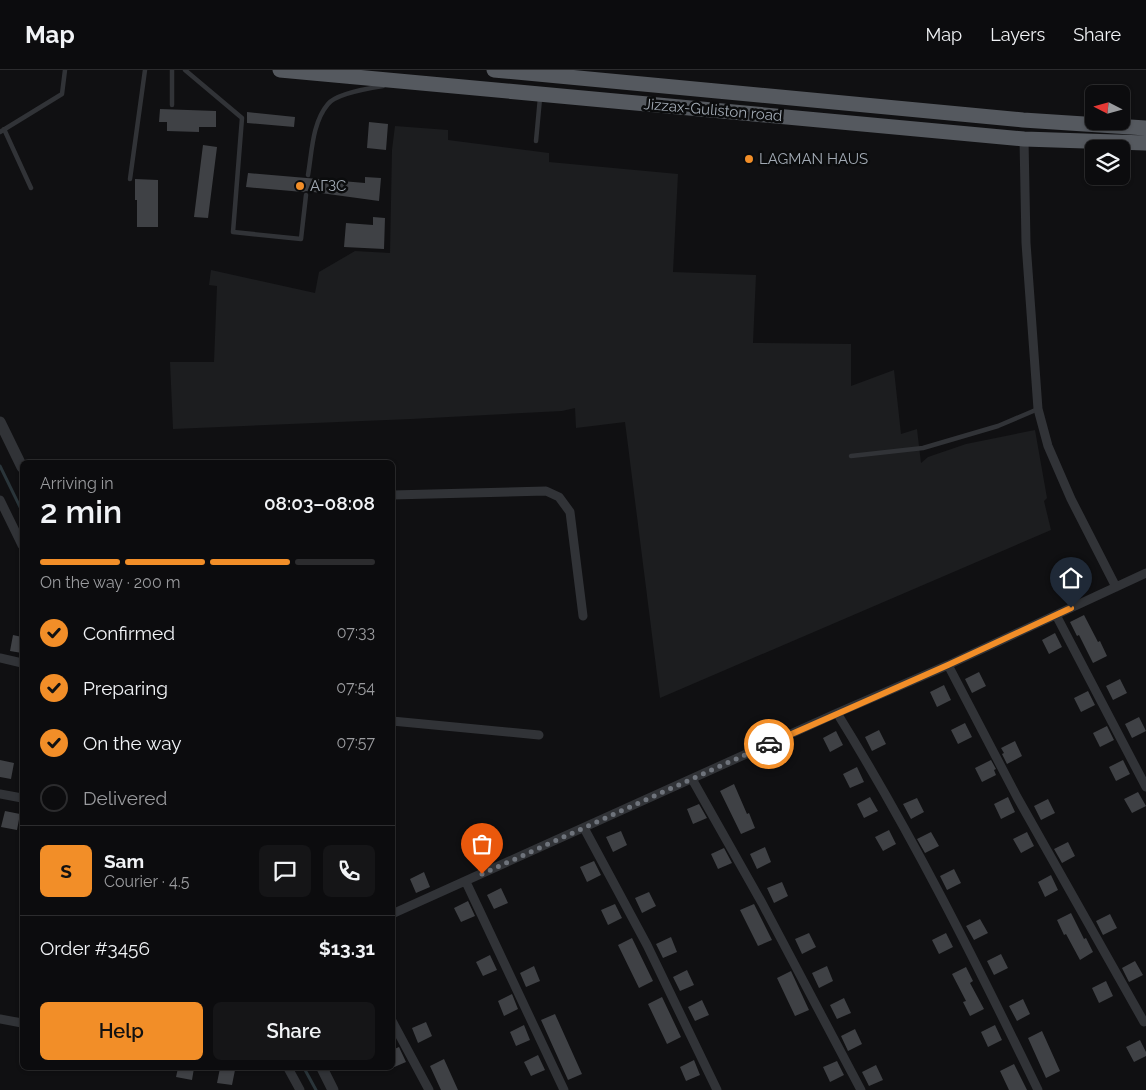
<!DOCTYPE html>
<html lang="en">
<head>
<meta charset="utf-8">
<style>
  :root { --surface:#0c0c0e; --page:#151517; --text:#f1f3f6; --muted:#9a9b9e; --line:#2c2c2e; --accent:#f28e28 }
  body { margin:0; font-family:Raleway,sans-serif; background:var(--page); color:var(--text); height:100vh; display:flex; flex-direction:column; font-size:19px; white-space:nowrap }
  * { box-sizing:border-box; margin:0 }
  p { font-size:16px; color:var(--muted) }
  .icon { flex:none; width:28px; height:28px; fill:none; stroke:currentColor; stroke-width:2; stroke-linecap:round; stroke-linejoin:round }
  .map { position:relative; flex:1; overflow:hidden }
  .panel { position:absolute; left:20px; top:390px; width:375px; height:610px; display:flex; flex-direction:column; background:var(--surface); border-radius:8px; box-shadow:0 1px 4px #0004,0 0 0 1px var(--line) }
  .panel>* { flex:none }
  .needle { width:32px; rotate:276deg }
  .buttons { position:absolute; left:1085px; top:15px; display:grid; gap:10px }
  .buttons a { display:grid; place-items:center; width:45px; height:45px; border-radius:8px; background:var(--surface); box-shadow:0 1px 4px #0004,0 0 0 1px var(--line); font-size:25px }
  .pin { position:absolute; display:grid; place-items:center; width:42px; height:42px; color:#fff; margin:-51px -21px; border-radius:50% 50% 50% 0; rotate:-45deg; box-shadow:0 0 5px #0007 }
  .pin .icon { rotate:45deg }
  .courier { position:absolute; display:grid; place-items:center; width:50px; height:50px; margin:-25px; border:4px solid #f28e28; border-radius:50%; background:#fff; color:#222; box-shadow:0 1px 6px #0007 }
  .head em { font-style:normal; font-weight:600 }
  .head div { display:flex; flex-direction:column-reverse }
  .head { display:flex; align-items:center; justify-content:space-between; height:85px; padding:0 20px }
  h1 { font-size:32px; font-weight:600; line-height:38px }
  .bar { display:grid; grid-template-columns:repeat(4,1fr); gap:8px 5px; align-content:center; height:60px; padding:0 20px }
  .bar i { height:6px; border-radius:4px; background:var(--line) }
  .bar .on { background:var(--accent) }
  .bar p { grid-column:span 4 }
  .line { display:flex; align-items:center; gap:12px; padding:0 20px; border-top:1px solid var(--line) }
  .line div { flex:1 }
  .round { display:grid; place-items:center; flex:none; width:52px; height:52px; border-radius:8px; background:var(--page) }
  ol { padding:0 20px; list-style:none }
  li { display:flex; align-items:center; gap:15px; height:55px }
  li p { margin-inline-start:auto }
  li .icon { padding:5px; border-radius:50%; background:var(--accent); color:#111; stroke-width:4 }
  li:last-child { color:var(--muted) }
  li i { width:28px; height:28px; border:2px solid var(--line); border-radius:50% }
  .primary-button { display:flex; gap:10px; margin-top:auto; padding:10px 20px }
  .primary-button a { flex:1; height:58px; border-radius:8px; background:var(--accent); color:#111; font-size:20px; font-weight:600; line-height:58px; text-align:center }
  .primary-button a+a { background:var(--page); color:var(--text) }
  header { display:flex; align-items:center; gap:30px; box-sizing:border-box; height:70px; padding:0 25px; background:var(--surface); border-bottom:1px solid var(--line) }
  header strong { font-size:24px }
  nav { display:flex; gap:28px; margin-inline-start:auto; font-size:18px }
  .map>svg:first-child { display:block }
  .built { fill:#1c1d1f }
  .lines { fill:none; stroke-linecap:round; stroke-linejoin:round }
  .stream { stroke:#2a353a; stroke-width:3 }
  .building { fill:#3f4145 }
  .service { stroke:#313337; stroke-width:4.5 }
  .minor { stroke:#313337; stroke-width:9 }
  .tertiary { stroke:#313337; stroke-width:11 }
  .trunk { stroke:#55595f; stroke-width:15 }
  .done { stroke:#6e737b; stroke-width:5; stroke-dasharray:0 9 }
  .route { stroke:#f28e28; stroke-width:6 }
  .poi-dot { fill:#f28e28; stroke:#0b0c0d; stroke-width:2 }
  .labels { text-anchor:middle; stroke-width:5; stroke-linejoin:round; paint-order:stroke }
  .street-label { font-size:15px; fill:#a1a9b3; stroke:#0b0c0d }
  .poi-label { font-size:15px; fill:#a1a9b3; stroke:#0b0c0d; text-anchor:start }
</style>
</head>
<body>
<header>
<strong>Map</strong>
<nav><a>Map</a><a>Layers</a><a>Share</a></nav>
</header>
<div class="map">
<svg width="1146" height="1020" viewBox="0 0 1146 1020">
  <rect width="100%" height="100%" fill="#101012"/>
  <path class="built" d="M395,56L448,60V70L549,83V92L678,104L673,202L756,205L753,273L851,274V316L894,300L901,364L917,359L921,393L928,387L966,374L1035,360L1047,428L1044,431L1051,460L660,628L625,352L576,358L575,338L562,341L411,349L173,359L170,292H214L217,216L209,215L211,200L315,223L319,202L355,181L390,183L392,80Z"/>
  <g class="lines">
    <path class="stream" d="M0,396L22,441
      M304,998L316,1020"/>
  </g>
  <path class="building" d="M160,39L216,41V57H199V62L167,61V52H159Z
    M247,42L295,47L294,57L247,53Z
    M369,52L388,54L386,80L367,78Z
    M203,75L217,77L208,148L194,147Z
    M248,103L365,113V107L381,108L379,131L306,121L303,122L246,117Z
    M135,109L158,110V157H137V130H135Z
    M373,147L385,148L384,179L344,177L346,153L373,155Z
    M1084,545L1098,572L1100,571L1107,586L1093,593L1079,565L1077,566L1070,552Z
    M1055,563L1062,577L1049,584L1042,570Z
    M13,565L22,567V583L10,581Z
    M979,602L986,616L972,623L965,609Z
    M1120,609L1127,623L1113,630L1106,616Z
    M944,615L951,630L937,637L930,622Z
    M1088,621L1095,635L1081,642L1074,628Z
    M1139,647L1146,661L1132,668L1125,654Z
    M965,653L972,667L958,674L951,660Z
    M1107,656L1114,670L1100,677L1093,663Z
    M879,660L886,674L872,681L865,667Z
    M836,661L843,675L830,682L823,668Z
    M1015,671L1022,686L1007,694L1002,684L1004,683L1001,678Z
    M0,690L14,693L11,709L0,707Z
    M991,690L996,699L994,700L996,705L982,712L975,698Z
    M1123,690L1130,704L1116,711L1109,697Z
    M857,697L864,712L850,718L843,704Z
    M734,714L747,744L749,743L755,758L741,764L720,721Z
    M1138,722L1146,736L1132,743L1124,729Z
    M870,727L878,741L864,748L857,734Z
    M1008,727L1015,742L1001,749L994,734Z
    M917,728L924,742L911,749L903,734Z
    M1048,729L1055,743L1041,750L1034,736Z
    M699,734L707,748L693,754L687,739Z
    M5,741L20,744L17,760L1,757Z
    M889,760L896,774L883,781L875,767Z
    M621,761L627,775L613,782L606,767Z
    M931,762L939,776L925,783L917,769Z
    M1027,762L1034,776L1021,783L1013,769Z
    M1068,772L1075,786L1062,793L1054,779Z
    M765,777L771,792L757,799L750,784Z
    M724,778L732,793L718,799L711,784Z
    M594,791L601,805L587,812L580,797Z
    M954,799L961,813L947,820L940,806Z
    M424,802L430,817L416,823L410,809Z
    M1051,805L1058,820L1045,827L1038,812Z
    M782,812L788,826L774,833L767,818Z
    M501,818L508,833L494,839L487,825Z
    M649,822L656,836L642,843L635,828Z
    M468,831L475,846L461,852L454,838Z
    M615,834L622,848L608,855L601,840Z
    M754,834L772,870L758,876L740,840Z
    M1071,843L1084,869L1086,868L1093,882L1080,890L1066,864L1064,865L1057,850Z
    M1110,844L1117,858L1103,865L1096,851Z
    M980,849L988,863L974,870L966,856Z
    M809,863L816,877L802,884L795,869Z
    M946,863L953,877L939,884L932,870Z
    M671,867L677,882L663,888L656,874Z
    M632,868L653,911L639,918L618,875Z
    M1001,884L1008,898L994,905L987,891Z
    M490,885L497,900L483,906L476,892Z
    M1135,891L1143,905L1129,912L1122,898Z
    M534,896L540,911L526,917L520,903Z
    M827,896L833,911L819,918L812,903Z
    M966,897L973,911L970,913L984,939L970,946L963,932L966,931L952,904Z
    M687,900L694,915L680,921L673,907Z
    M791,901L809,940L795,946L777,908Z
    M1106,911L1113,926L1099,933L1092,918Z
    M512,924L518,939L504,946L498,931Z
    M662,927L681,967L667,974L648,934Z
    M844,928L851,943L837,949L830,935Z
    M1023,929L1030,944L1017,951L1009,936Z
    M702,930L709,945L695,951L688,937Z
    M555,944L582,1004L568,1010L541,950Z
    M426,952L432,966L418,973L412,958Z
    M524,955L530,970L516,976L510,962Z
    M995,955L1002,970L988,977L981,962Z
    M855,959L862,974L848,981L841,966Z
    M1042,961L1060,1001L1046,1008L1028,968Z
    M1140,970L1146,982V986L1134,992L1126,977Z
    M399,977L406,992L392,998V980Z
    M538,985L545,1000L531,1006L524,992Z
    M444,989L458,1020H441L430,996Z
    M694,990L700,1005L686,1011L680,997Z
    M837,991L844,1005L830,1012L823,997Z
    M1014,994L1027,1020H1009L1000,1001Z
    M876,995L883,1010L869,1016L862,1002Z
    M178,998H194L192,1010L176,1007Z
    M220,998L235,1000L232,1015L217,1013Z"/>
  <g class="lines">
    <path class="service" d="M185,0L242,48L233,162L301,169L306,125
      M172,35V0
      M4,59L31,118
      M0,62L62,24L65,0
      M536,71L540,28
      M308,105C312,82 312,53 328,34C336,24 370,18 383,16
      M130,109L145,0
      M851,386L923,378L998,356L1038,339"/>
    <path class="minor" d="M1024,69L1026,173L1038,339L1048,376L1071,429L1116,517
      M392,425L546,421L559,427L570,442L583,546
      M0,430L22,475
      M1056,545L1146,717
      M0,588L22,593
      M948,595L1017,727L1144,952
      M837,643C912,764 976,892 1038,1020
      M392,651L539,665
      M692,709L762,833L861,1020
      M0,724L22,728
      M584,758L647,875L717,1020
      M466,812L564,1020
      M392,844L837,643L948,595L1146,503
      M0,949L22,953
      M392,951L429,1020
      M288,998L300,1020"/>
    <path class="tertiary" d="M0,352L22,397
      M322,998L333,1020"/>
    <path class="trunk" d="M280,0L1024,69L1146,73
      M494,0L1023,50L1146,58"/>
  </g>
  <g class="lines">
    <path class="done" d="M482,804L769,674"/>
    <path class="route" d="M769,674L948,595L1071,538"/>
  </g>
  <g class="poi-dot">
    <circle cx="749" cy="89" r="5"/>
    <circle cx="300" cy="116" r="5"/>
  </g>
  <g class="labels">
    <g class="street-label">
      <text transform="translate(713 40) rotate(5)" y="5">Jizzax-Guliston road</text>
    </g>
    <g class="poi-label">
      <text x="759" y="94">LAGMAN HAUS</text>
      <text x="310" y="121">АГЗС</text>
    </g>
  </g>
</svg>
<div class="buttons">
<a><svg class="needle" viewBox="-14 -14 28 28"><path d="M0-13l5 13h-10z" fill="#e53935"/><path d="M0 13l5-13h-10z" fill="#9a9b9e"/></svg></a>
<a><svg class="icon" aria-label="layers" viewBox="0 0 24 24"><path d="M12 4l9 5-9 5-9-5zM3 14l9 5 9-5"/></svg></a>
</div>
<div class="pin" style="left:482px;top:804px;background:#ea580c"><svg class="icon" aria-label="bag" viewBox="0 0 24 24"><path d="M5 8h14l-1 12H6zM9 8a3 3 0 0 1 6 0"/></svg></div>
<div class="pin" style="left:1071px;top:538px;background:#1f2937"><svg class="icon" aria-label="home" viewBox="0 0 24 24"><path d="M3 11l9-7 9 7M6 9v11h12V9"/></svg></div>
<div class="courier" style="left:769px;top:674px"><svg class="icon" aria-label="car" viewBox="0 0 24 24"><path d="M5 17H2v-5l4-1 3-4h7l3 4 3 1v5h-3M9 17h6M6 11h13"/><circle cx="7" cy="17" r="2"/><circle cx="17" cy="17" r="2"/></svg></div>
<section class="panel">
<div class="head"><div><h1>2 min</h1><p>Arriving in</p></div><em>08:03–08:08</em></div>
<div class="bar"><i class="on"></i><i class="on"></i><i class="on"></i><i></i><p>On the way · 200 m</p></div>
<ol>
<li><svg class="icon" aria-label="check" viewBox="0 0 24 24"><path d="M5 12l5 5 9-10"/></svg>Confirmed<p>07:33</p></li>
<li><svg class="icon" aria-label="check" viewBox="0 0 24 24"><path d="M5 12l5 5 9-10"/></svg>Preparing<p>07:54</p></li>
<li><svg class="icon" aria-label="check" viewBox="0 0 24 24"><path d="M5 12l5 5 9-10"/></svg>On the way<p>07:57</p></li>
<li><i></i>Delivered</li>
</ol>
<div class="line" style="height:90px"><b class="round" style="background:var(--accent);color:#111">S</b><div><b>Sam</b><p>Courier · 4.5</p></div><a class="round"><svg class="icon" aria-label="chat" viewBox="0 0 24 24"><path d="M4 5h16v11H9l-5 4z"/></svg></a><a class="round"><svg class="icon" aria-label="phone" viewBox="0 0 24 24"><path d="M5 4h4l2 5-3 2q2 4 5 5l2-3 5 2v4C11 20 4 13 5 4z"/></svg></a></div>
<div class="line" style="height:65px"><div>Order #3456</div><b>$13.31</b></div>
<div class="primary-button"><a>Help</a><a>Share</a></div>
</section>
</div>
</body>
</html>
